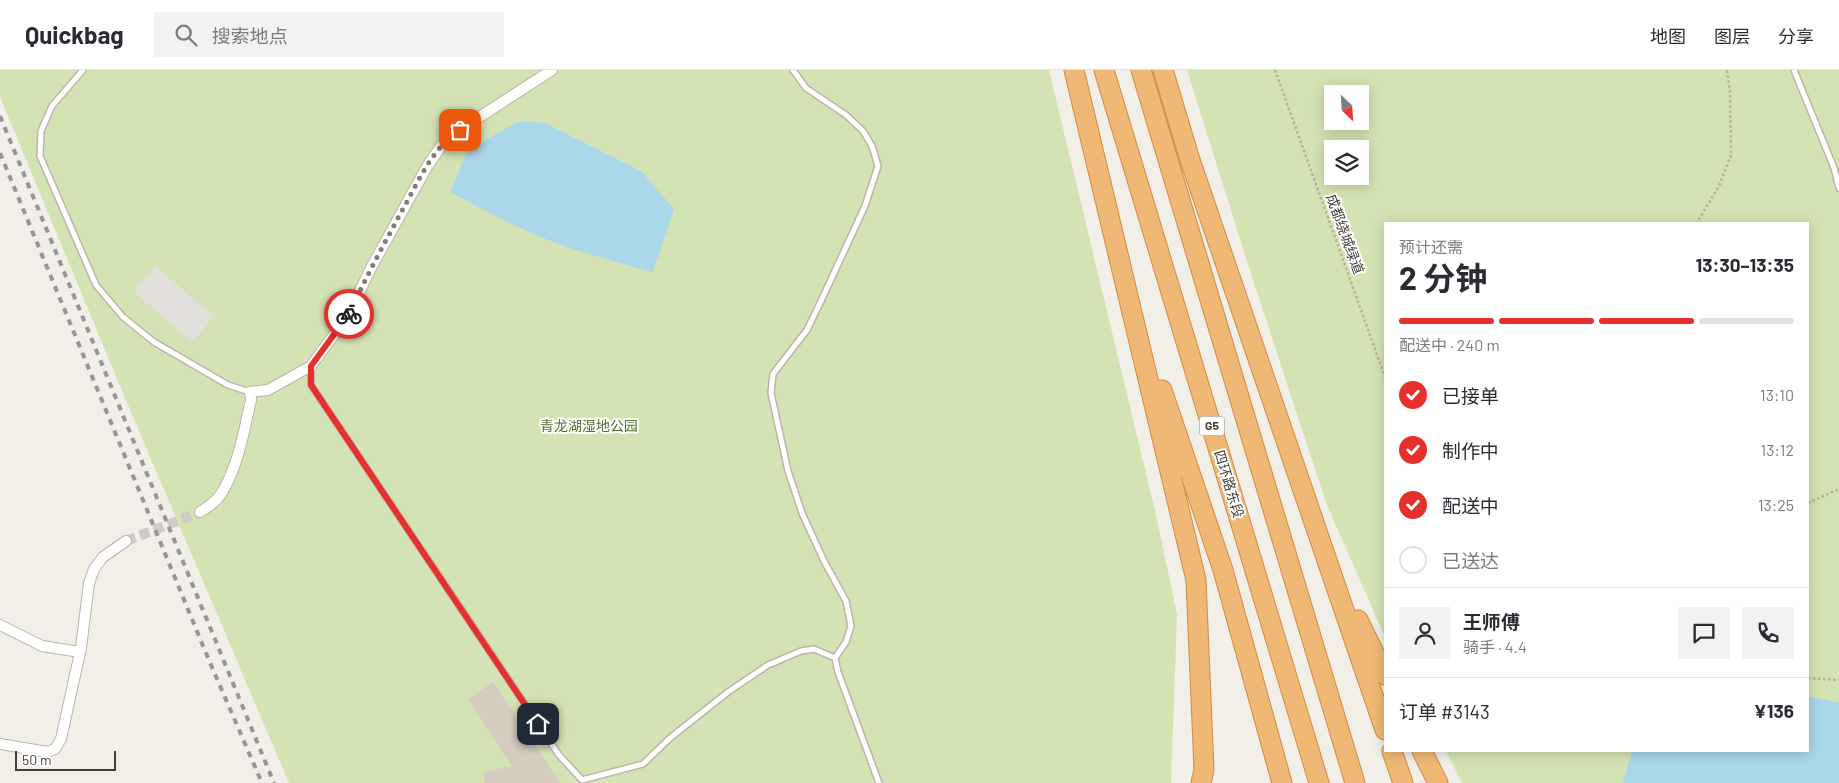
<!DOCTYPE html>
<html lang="zh">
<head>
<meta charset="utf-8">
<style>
  :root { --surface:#fff; --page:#f2f2f3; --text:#2b2b33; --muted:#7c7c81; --line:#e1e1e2; --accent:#e6302b }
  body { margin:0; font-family:Barlow,"Noto Sans SC",sans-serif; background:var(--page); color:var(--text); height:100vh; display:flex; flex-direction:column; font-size:19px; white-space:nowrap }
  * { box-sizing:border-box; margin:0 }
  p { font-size:16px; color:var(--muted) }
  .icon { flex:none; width:28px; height:28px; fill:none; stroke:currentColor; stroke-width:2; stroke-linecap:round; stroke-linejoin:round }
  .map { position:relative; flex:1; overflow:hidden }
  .drawer { position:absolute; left:1384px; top:152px; width:425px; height:530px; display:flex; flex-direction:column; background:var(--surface); border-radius:0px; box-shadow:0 2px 12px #0003 }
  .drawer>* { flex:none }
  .needle { width:32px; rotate:155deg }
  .controls { position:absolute; left:1324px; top:15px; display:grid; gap:10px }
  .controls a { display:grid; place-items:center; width:45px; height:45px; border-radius:0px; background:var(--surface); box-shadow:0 2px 12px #0003; font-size:25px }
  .scale { position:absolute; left:15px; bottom:12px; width:101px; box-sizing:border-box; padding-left:5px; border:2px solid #453e37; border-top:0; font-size:14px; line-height:18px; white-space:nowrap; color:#453e37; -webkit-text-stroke:4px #fff; paint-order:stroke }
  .pin { position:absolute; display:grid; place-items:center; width:42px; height:42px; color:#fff; margin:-21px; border-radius:10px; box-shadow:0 2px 8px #0006 }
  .courier { position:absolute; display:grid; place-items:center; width:50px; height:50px; margin:-25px; border:4px solid #e6302b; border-radius:50%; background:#fff; color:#222; box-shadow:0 1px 6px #0007 }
  .summary em { font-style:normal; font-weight:700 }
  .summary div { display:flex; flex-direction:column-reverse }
  .summary { display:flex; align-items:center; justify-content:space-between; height:85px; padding:0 15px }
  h1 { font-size:32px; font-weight:700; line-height:38px }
  .bar { display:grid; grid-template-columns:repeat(4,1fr); gap:8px 5px; align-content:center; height:60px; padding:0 15px }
  .bar i { height:6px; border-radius:4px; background:var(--line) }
  .bar .current { background:var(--accent) }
  .bar p { grid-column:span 4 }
  .line { display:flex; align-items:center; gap:12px; padding:0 15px; border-top:1px solid var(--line) }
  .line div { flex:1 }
  .round { display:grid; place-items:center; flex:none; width:52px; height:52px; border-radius:0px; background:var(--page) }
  ol { padding:0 15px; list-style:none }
  li { display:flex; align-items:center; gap:15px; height:55px }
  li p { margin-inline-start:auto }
  li .icon { padding:5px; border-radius:50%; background:var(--accent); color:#fff; stroke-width:4 }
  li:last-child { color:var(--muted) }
  li i { width:28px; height:28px; border:2px solid var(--line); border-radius:50% }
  header { display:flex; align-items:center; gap:30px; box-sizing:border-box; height:70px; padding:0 25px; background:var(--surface); border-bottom:1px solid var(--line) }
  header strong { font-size:24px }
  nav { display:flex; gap:28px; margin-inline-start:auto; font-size:18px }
  .search { width:350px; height:45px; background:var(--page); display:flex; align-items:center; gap:12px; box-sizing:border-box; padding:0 18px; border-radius:0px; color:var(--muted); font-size:19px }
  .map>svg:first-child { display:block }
  .green { fill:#d4e3b4; fill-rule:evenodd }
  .parking { fill:#e1dedc }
  .water { fill:#aad7e9 }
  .building { fill:#d6cbc1 }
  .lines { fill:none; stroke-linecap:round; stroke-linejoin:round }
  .street-tunnel { stroke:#cfcbc5; stroke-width:10; stroke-dasharray:10 5; stroke-linecap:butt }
  .lane-casing { stroke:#bdb4ab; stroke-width:8 }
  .street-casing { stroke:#bdb4ab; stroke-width:12 }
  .highway-casing { stroke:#cf8b46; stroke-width:21 }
  .path { stroke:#bdae9e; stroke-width:2.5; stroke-dasharray:2.5 2.5; stroke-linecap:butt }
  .lane { stroke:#fff; stroke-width:5 }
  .street { stroke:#fff; stroke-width:10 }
  .highway { stroke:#f0b875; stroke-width:19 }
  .rail { stroke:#969696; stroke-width:4; stroke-dasharray:6 6; stroke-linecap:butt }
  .done { stroke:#827c75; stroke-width:5; stroke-dasharray:0 9 }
  .route { stroke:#e6302b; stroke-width:6 }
  .labels { text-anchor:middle; stroke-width:4; stroke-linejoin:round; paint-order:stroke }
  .shield { fill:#fff; stroke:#7d7873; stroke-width:1 }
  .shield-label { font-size:12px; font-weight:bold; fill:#453e37 }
  .street-label { font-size:14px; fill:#453e37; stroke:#fff }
  .park-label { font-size:14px; fill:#517130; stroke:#fff }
</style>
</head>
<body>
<header>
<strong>Quickbag</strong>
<div class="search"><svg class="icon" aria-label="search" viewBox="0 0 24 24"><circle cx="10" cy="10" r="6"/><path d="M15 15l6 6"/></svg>搜索地点</div>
<nav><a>地图</a><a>图层</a><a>分享</a></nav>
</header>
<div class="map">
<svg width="1839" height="713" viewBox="0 0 1839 713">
  <rect width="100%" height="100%" fill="#f2eee8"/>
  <path class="green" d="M0,0H1049L1155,441L1177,544L1171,713H289L122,321L0,27Z
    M1187,0H1839V713H1462L1446,681H1808V154H1385V567L1327,435L1252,207ZM1332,24H1360V51H1332ZM1332,79H1360V106H1332Z"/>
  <path class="parking" d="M156,196L214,247L192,272L134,222Z"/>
  <path class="water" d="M520,51L545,53L641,101L674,139L653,202C616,192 579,182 543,168C511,155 481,138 450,122L468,79Z
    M1808,626L1839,633V713H1623L1632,681H1808Z"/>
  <path class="building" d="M493,612L560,713H485L483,702L512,696L468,629Z"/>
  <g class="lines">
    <path class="street-tunnel" d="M126,471L200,442"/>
    <g class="lane-casing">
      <path id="lane" d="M83,0L52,36L41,61L40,86L96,215L123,247L154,272L228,315L250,322
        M793,0L806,18L846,45L863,61L872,76L878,96L865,136L821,231L807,260L773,304L771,323L788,401L802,443L824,491L846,531L851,556L846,572L835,588L838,602L879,713
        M1794,0L1834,98L1839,118
        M311,297V315L559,685L582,710L643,694L670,668L728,622L768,595L801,581L814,579L835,588"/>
    </g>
    <g class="street-casing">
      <path id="street" d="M200,442C208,437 216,432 221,424C238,397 244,361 251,330L250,322L268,320L311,296L347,247L372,196L428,95L447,68L552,0
        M0,555L42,576L80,582
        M0,674L47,682L55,679L61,669L81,578L89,513L94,499L103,487L126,471"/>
    </g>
    <g class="highway-casing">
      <path id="highway" d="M1074,0L1196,510L1204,700L1201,713
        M1104,0L1319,713
        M1141,0L1355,713
        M1163,0L1190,90L1385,660
        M1162,320L1223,500L1282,713
        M1358,550L1385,605
        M1392,681L1403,713
        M1422,681L1438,713"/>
    </g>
    <path class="path" d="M1275,0L1385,307
      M1696,154L1719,116L1731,85L1730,21L1727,0
      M1808,433L1839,419
      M1808,608L1839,610"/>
    <use href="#lane" class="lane"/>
    <use href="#street" class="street"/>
    <use href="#highway" class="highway"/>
    <path class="rail" d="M0,46L274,713
      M0,83L208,588L262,713"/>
  </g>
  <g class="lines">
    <path class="done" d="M349,244C366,207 385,172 404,137C419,110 433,77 460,60"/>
    <path class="route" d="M349,244L311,296V315L538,654"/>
  </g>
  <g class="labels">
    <rect class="shield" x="1199.5" y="346.5" width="25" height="19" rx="4"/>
    <g class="shield-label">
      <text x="1212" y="360">G5</text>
    </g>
    <g class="street-label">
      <text transform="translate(1345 164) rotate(70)" y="5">成都绕城绿道</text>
      <text transform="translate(1229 414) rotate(73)" y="5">四环路东段</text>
    </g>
    <g class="park-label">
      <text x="589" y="361">青龙湖湿地公园</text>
    </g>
  </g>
</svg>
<div class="controls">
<a><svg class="needle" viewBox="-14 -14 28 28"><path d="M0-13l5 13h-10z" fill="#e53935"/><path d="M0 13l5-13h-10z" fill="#7c7c81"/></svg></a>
<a><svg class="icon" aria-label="layers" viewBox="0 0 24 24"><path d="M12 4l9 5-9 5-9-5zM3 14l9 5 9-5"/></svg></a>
</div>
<div class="scale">50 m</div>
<div class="pin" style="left:460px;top:60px;background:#ea580c"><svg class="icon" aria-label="bag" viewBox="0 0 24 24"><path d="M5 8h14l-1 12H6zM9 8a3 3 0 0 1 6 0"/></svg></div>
<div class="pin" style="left:538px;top:654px;background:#1f2937"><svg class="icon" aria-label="home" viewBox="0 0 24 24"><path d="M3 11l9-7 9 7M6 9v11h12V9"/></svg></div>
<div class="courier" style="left:349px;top:244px"><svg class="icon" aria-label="bike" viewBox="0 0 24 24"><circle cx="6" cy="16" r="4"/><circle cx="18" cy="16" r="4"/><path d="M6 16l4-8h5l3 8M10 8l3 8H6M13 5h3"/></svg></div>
<section class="drawer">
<div class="summary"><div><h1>2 分钟</h1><p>预计还需</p></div><em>13:30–13:35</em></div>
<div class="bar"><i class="current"></i><i class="current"></i><i class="current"></i><i></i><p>配送中 · 240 m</p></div>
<ol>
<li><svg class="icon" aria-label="check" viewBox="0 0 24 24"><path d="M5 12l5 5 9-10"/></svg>已接单<p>13:10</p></li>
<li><svg class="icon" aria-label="check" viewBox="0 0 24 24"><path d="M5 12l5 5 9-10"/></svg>制作中<p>13:12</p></li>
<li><svg class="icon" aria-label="check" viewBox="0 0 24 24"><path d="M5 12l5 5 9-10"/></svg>配送中<p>13:25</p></li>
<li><i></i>已送达</li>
</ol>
<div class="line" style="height:90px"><a class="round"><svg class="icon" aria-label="person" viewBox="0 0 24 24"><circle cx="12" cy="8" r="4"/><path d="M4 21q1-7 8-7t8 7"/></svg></a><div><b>王师傅</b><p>骑手 · 4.4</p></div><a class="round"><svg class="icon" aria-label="chat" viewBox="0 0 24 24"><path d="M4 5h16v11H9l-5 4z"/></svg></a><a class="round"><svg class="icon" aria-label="phone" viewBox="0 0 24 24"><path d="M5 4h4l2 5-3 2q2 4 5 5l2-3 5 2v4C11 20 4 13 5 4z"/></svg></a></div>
<div class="line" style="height:65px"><div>订单 #3143</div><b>¥136</b></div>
</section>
</div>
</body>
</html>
